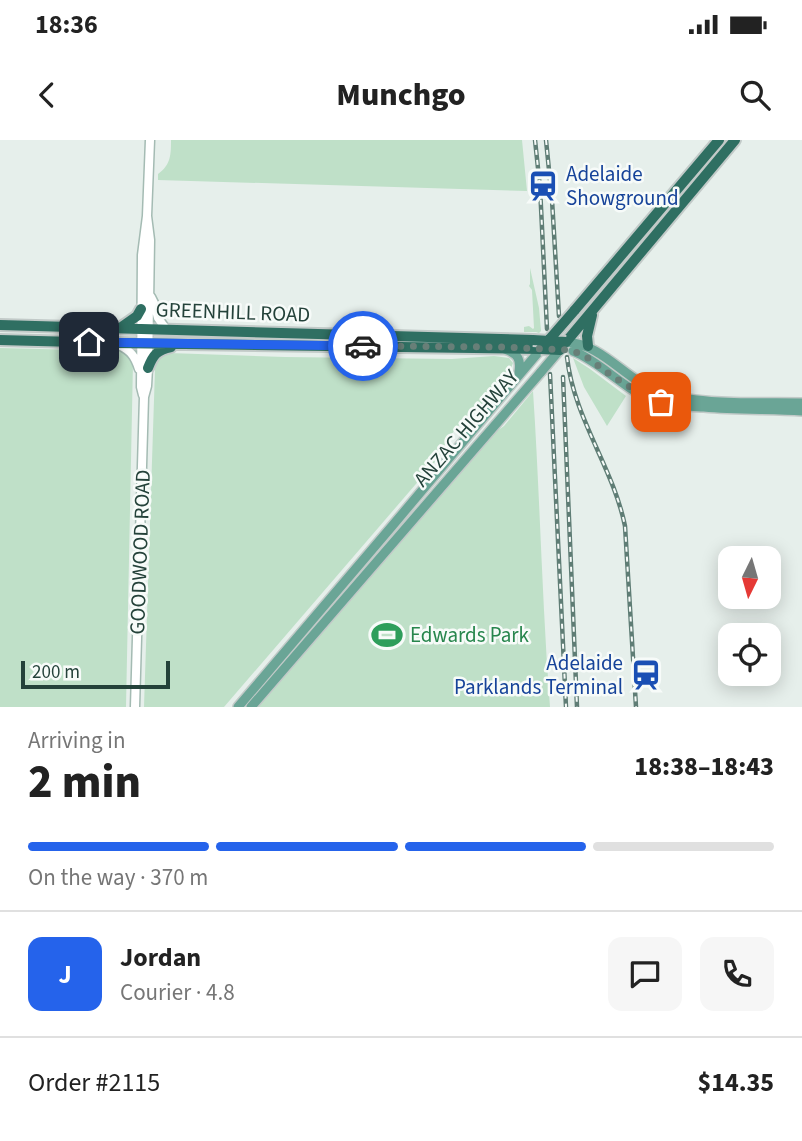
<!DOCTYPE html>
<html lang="en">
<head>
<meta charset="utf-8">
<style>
  :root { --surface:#fff; --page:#f6f6f6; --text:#222; --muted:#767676; --line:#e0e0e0; --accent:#2563eb }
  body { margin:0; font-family:"Source Sans 3",sans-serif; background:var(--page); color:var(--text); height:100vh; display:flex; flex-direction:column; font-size:26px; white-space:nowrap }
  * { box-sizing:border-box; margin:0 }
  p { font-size:23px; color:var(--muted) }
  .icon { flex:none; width:38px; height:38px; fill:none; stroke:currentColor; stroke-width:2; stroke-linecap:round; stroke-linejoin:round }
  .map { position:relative; height:567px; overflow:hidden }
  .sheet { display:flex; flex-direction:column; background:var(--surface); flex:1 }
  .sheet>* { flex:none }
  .needle { width:46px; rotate:185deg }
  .controls { position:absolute; left:718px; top:406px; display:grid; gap:14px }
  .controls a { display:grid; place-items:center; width:63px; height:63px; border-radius:14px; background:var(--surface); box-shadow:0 4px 18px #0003; font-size:35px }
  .scale { position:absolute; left:21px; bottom:18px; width:149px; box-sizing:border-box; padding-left:7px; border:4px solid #24423a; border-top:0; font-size:19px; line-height:24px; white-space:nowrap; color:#24423a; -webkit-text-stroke:5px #f7fbf9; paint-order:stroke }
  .pin { position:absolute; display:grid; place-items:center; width:60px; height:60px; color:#fff; margin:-30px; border-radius:14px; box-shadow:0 4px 10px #0006 }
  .courier { position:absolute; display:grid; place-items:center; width:70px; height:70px; margin:-35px; border:5px solid #2563eb; border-radius:50%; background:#fff; color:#222; box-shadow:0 2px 9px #0007 }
  .summary em { font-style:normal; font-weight:800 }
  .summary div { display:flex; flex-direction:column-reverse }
  .summary { display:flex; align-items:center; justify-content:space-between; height:119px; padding:0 28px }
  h1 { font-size:46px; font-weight:800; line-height:52px }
  .bar { display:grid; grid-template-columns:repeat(4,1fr); gap:10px 7px; align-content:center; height:84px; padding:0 28px }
  .bar i { height:9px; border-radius:5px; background:var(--line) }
  .bar .current { background:var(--accent) }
  .bar p { grid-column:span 4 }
  .line { display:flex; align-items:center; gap:18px; padding:0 28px; border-top:2px solid var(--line) }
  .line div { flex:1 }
  .round { display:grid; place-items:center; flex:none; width:74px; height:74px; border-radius:14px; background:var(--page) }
  .status { display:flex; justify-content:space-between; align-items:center; height:49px; padding:0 35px; background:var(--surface); direction:ltr }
  .status svg { height:19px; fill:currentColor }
  header { display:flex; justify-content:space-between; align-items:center; height:91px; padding:0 28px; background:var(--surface); font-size:32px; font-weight:800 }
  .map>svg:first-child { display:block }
  .green { fill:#bfe0c8 }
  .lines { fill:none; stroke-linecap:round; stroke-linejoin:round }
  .secondary-casing { stroke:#a4bbb3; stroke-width:11 }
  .primary-casing { stroke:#c2cac8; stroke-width:12 }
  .highway-casing { stroke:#c2cac8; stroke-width:14 }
  .secondary { stroke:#fff; stroke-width:8 }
  .primary { stroke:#6aa596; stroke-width:9 }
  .highway { stroke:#2f6f62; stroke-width:10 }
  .rail-casing { stroke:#5f7d75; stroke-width:4.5 }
  .rail { stroke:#f7fbf9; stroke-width:2; stroke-dasharray:5; stroke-linecap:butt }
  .primary-bridge-casing { stroke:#c2cac8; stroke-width:12; stroke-linecap:butt }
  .highway-bridge-casing { stroke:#c2cac8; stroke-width:14; stroke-linecap:butt }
  .primary-bridge { stroke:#6aa596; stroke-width:9 }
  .highway-bridge { stroke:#2f6f62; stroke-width:10 }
  .done { stroke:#687f78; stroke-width:7; stroke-dasharray:0 12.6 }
  .route { stroke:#2563eb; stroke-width:9 }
  .labels { text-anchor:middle; stroke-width:5; stroke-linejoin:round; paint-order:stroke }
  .transit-label { font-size:21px; fill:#164399; stroke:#f7fbf9; text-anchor:start }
  .street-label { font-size:21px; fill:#24423a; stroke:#f7fbf9 }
  .leisure-label { font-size:21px; fill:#27864d; stroke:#f7fbf9; text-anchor:start }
</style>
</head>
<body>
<div class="status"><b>18:36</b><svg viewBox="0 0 49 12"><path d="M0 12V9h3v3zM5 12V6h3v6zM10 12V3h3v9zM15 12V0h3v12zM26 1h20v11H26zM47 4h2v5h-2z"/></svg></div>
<header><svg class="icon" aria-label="back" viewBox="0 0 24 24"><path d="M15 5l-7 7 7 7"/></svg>Munchgo<svg class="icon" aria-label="search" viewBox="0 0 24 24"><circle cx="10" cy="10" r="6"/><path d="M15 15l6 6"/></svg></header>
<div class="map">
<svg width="802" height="567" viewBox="0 0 802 567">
  <rect width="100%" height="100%" fill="#e6efeb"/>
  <path class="green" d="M171,0H522L527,51L158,40V34C171,25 171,14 171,0Z
    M530,128L539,168L541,191L539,193L536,192H524V187L529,186L533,189L534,188L532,150L529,146L530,144Z
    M0,208L120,211L127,214L133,222L126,567H0Z
    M169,213L285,217L452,219L494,216L509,218L513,223L509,233L473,277C456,282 447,301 440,316L224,567H144L155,229C157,220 160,216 169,213Z
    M573,218L590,229L626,256L607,286L584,247Z
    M533,251C540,357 542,462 550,567H255L487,298L504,286Z"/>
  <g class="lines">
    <g class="secondary-casing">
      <path id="secondary" d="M151,157L154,163L158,178L166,189
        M119,205C131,211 135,216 139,229
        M143,255L141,247L142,115L147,76L150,0
        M135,567L144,257L147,246L148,228L150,100L147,76"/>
    </g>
    <g class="primary-casing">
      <path id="primary" d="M566,202C602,204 624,238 656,251C694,266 760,262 802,263
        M505,209C518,214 521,219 519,232
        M573,211C601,222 622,248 651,259C668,266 686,266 704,267C737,270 769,269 802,271
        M238,567L393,385L541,209
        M251,567L541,232"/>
    </g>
    <g class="highway-casing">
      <path id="highway" d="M574,171L719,0
        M0,185L533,200
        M120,188L137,176L141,169
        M0,200L114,203L541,209
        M566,202L735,0
        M588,206L587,196L592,175
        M148,228C153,215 157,210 171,207"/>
    </g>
    <use href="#secondary" class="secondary"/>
    <use href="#primary" class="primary"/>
    <use href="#highway" class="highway"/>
    <g class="rail-casing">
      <path id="rail" d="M535,0L540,47L547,189
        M546,0L552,60L559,176
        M567,217C574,279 613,327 625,386L636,567
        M550,234L566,567
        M563,237L577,567"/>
    </g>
    <use href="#rail" class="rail"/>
    <g class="primary-bridge-casing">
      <path id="primary-bridge" d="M541,232L563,206"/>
    </g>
    <g class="highway-bridge-casing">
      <path id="highway-bridge" d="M533,200L566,202
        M541,209L574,171
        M541,209L560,210"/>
    </g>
    <use href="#primary-bridge" class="primary-bridge"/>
    <use href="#highway-bridge" class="highway-bridge"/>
  </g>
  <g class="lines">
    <path class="done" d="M363,206L500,207L570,210L584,215L612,236L648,258L661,262"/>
    <path class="route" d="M89,202L363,206"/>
  </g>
  <defs>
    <g id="station-bare" transform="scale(2.415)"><path d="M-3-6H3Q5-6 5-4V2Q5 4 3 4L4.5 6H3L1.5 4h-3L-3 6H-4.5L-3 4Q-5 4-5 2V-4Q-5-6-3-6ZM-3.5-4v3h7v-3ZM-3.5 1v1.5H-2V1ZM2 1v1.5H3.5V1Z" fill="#1a4fb4" stroke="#f7fbf9" stroke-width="2.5" paint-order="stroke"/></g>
    <g id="stadium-bare" transform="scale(2.415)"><path d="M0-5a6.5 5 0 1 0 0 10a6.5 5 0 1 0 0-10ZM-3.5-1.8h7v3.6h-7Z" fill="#2e9e5b" stroke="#f7fbf9" stroke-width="2.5" paint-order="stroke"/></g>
  </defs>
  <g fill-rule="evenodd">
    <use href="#station-bare" x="543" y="46"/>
    <use href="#stadium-bare" x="387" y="495"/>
    <use href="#station-bare" x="646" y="535"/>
  </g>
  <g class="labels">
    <g class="transit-label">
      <text x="566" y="41">Adelaide<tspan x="566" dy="24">Showground</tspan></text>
      <text x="623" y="530" text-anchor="end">Adelaide<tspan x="623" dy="24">Parklands Terminal</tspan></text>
    </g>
    <g class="street-label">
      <text transform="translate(233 172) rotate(2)" y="7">GREENHILL ROAD</text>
      <text transform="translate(466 288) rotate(-49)" y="7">ANZAC HIGHWAY</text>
      <text transform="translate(140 412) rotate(-88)" y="7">GOODWOOD ROAD</text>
    </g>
    <g class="leisure-label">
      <text x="410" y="502">Edwards Park</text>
    </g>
  </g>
</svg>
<div class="controls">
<a><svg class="needle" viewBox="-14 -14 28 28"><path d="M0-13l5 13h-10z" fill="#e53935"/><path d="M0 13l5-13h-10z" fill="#767676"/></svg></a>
<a><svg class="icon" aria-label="locate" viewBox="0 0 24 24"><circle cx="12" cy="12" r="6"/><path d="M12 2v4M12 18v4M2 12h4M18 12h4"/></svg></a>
</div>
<div class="scale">200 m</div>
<div class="pin" style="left:661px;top:262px;background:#ea580c"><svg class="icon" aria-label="bag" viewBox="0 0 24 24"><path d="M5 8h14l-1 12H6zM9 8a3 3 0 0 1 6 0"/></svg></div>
<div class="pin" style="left:89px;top:202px;background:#1f2937"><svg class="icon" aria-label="home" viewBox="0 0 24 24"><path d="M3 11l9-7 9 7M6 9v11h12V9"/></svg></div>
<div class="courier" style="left:363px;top:206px"><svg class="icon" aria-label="car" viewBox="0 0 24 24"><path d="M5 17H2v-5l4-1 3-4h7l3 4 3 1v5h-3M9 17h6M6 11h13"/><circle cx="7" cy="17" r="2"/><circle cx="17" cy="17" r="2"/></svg></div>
</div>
<section class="sheet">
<div class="summary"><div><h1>2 min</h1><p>Arriving in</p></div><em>18:38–18:43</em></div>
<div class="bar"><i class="current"></i><i class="current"></i><i class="current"></i><i></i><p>On the way · 370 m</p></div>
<div class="line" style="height:126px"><b class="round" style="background:var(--accent);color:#fff">J</b><div><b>Jordan</b><p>Courier · 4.8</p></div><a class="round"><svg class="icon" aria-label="chat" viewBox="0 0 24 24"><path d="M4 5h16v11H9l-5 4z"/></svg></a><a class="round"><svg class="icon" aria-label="phone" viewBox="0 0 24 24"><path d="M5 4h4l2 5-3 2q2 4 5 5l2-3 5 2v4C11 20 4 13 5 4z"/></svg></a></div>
<div class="line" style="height:91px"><div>Order #2115</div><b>$14.35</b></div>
</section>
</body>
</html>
